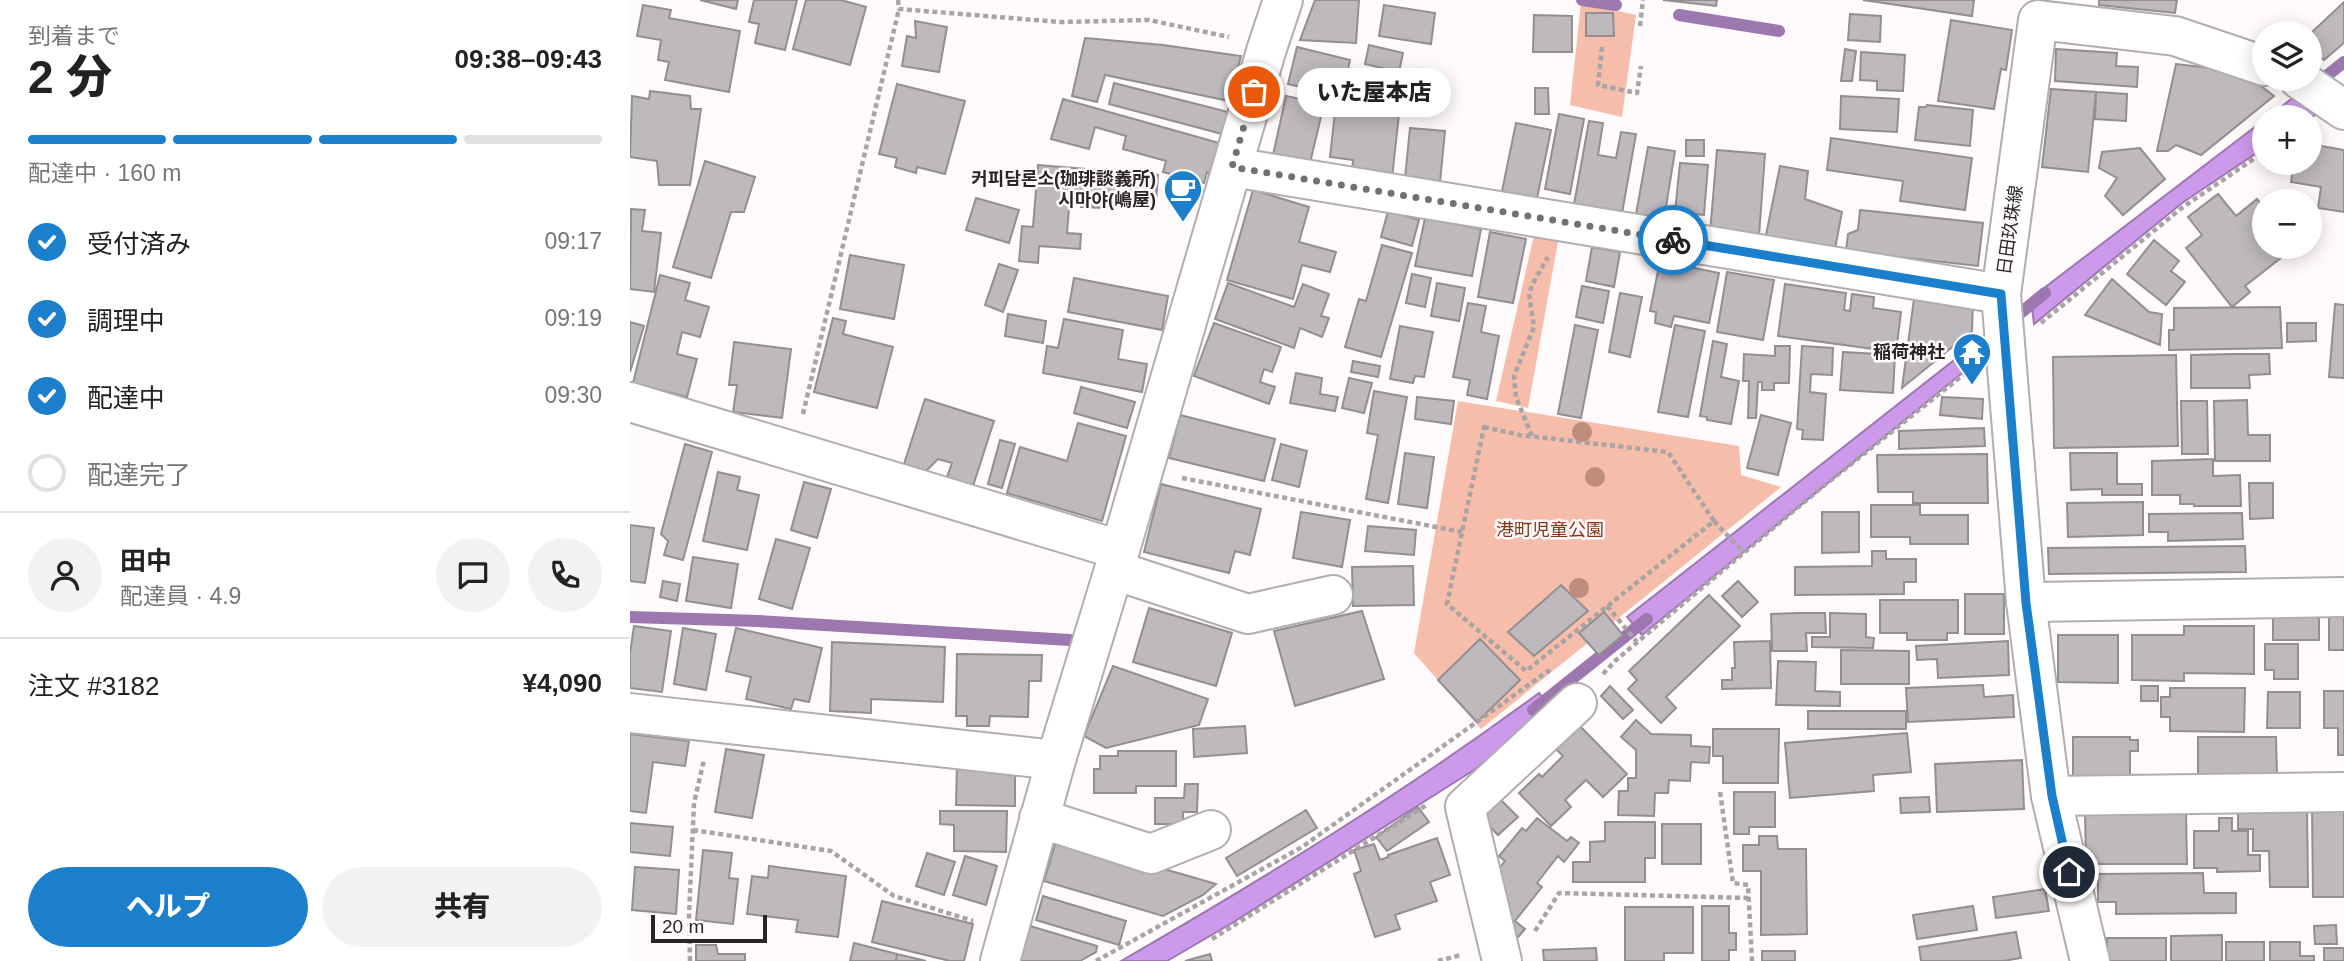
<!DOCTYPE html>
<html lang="ja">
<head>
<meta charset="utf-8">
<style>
  :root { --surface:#fff; --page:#f2f2f2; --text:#222; --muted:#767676; --line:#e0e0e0; --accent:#1b7fcb }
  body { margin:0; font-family:Helvetica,"Noto Sans JP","Noto Sans KR",sans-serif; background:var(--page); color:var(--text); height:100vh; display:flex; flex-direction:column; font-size:26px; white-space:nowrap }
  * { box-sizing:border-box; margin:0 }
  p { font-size:23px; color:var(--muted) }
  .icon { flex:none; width:38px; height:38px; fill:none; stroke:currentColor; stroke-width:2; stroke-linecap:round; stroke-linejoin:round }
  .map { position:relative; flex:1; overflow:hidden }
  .details { display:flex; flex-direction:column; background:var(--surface); width:630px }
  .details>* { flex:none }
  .buttons { position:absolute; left:1622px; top:21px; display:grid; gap:14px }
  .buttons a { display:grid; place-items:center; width:70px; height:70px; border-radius:50%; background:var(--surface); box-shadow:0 4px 18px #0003; font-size:35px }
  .scale { position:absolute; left:21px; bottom:18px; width:116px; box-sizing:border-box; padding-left:7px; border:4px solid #292627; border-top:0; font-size:19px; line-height:24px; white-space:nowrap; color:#292627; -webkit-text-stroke:5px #fffafb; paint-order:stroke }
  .pin { position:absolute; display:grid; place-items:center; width:60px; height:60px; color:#fff; margin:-30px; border:4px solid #fff; border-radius:50%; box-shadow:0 2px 7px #0007 }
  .courier { position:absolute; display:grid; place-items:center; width:70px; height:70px; margin:-35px; border:5px solid #1b7fcb; border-radius:50%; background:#fff; color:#222; box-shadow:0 2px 9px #0007 }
  .bubble { position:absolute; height:49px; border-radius:24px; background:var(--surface); box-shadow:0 4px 18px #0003; font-size:23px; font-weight:800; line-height:49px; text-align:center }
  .overview em { font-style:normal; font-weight:800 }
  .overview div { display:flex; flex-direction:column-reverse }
  .overview { display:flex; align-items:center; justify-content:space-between; height:119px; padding:0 28px }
  h1 { font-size:46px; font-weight:800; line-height:52px }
  .bar { display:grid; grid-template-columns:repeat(4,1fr); gap:10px 7px; align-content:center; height:84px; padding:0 28px }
  .bar i { height:9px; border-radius:5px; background:var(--line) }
  .bar .on { background:var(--accent) }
  .bar p { grid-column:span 4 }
  .line { display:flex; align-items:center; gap:18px; padding:0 28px; border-top:2px solid var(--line) }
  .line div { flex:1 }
  .round { display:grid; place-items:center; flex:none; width:74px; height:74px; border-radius:37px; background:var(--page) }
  ol { padding:0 28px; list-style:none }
  li { display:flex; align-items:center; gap:21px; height:77px }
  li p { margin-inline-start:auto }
  li .icon { padding:7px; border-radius:50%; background:var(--accent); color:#fff; stroke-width:4 }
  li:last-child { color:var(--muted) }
  li i { width:38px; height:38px; border:4px solid var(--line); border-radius:50% }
  .cta { display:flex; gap:14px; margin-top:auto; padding:14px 28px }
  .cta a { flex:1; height:80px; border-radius:42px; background:var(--accent); color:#fff; font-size:28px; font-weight:800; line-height:80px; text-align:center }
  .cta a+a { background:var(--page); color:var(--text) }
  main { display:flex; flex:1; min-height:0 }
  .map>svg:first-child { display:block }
  .green { fill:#f6bdab }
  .water { fill:#cd9aeb; stroke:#9c77b0; stroke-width:2 }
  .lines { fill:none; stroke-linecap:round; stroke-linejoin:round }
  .stream { stroke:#9c77b0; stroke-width:12 }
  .building { fill:#bdb9bc; stroke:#928e91; stroke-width:2 }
  .minor-casing { stroke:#b2adae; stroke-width:42 }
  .major-casing { stroke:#b2adae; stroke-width:42 }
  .path { stroke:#a8a4a5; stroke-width:4.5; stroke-dasharray:5 3.5; stroke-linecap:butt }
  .minor { stroke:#fff; stroke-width:38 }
  .major { stroke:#fff; stroke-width:38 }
  .tree { fill:#be8d7c }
  .done { stroke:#747071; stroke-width:7; stroke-dasharray:0 12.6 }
  .route { stroke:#1b7fcb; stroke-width:9 }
  .labels { text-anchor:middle; stroke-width:5; stroke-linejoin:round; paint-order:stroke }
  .poi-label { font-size:18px; font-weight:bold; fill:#292627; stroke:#fffafb; text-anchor:end }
  .street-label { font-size:18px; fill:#292627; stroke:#fffafb }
  .park-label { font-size:18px; fill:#883315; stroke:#fffafb }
</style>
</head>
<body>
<main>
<section class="details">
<div class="overview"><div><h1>2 分</h1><p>到着まで</p></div><em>09:38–09:43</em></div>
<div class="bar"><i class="on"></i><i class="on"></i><i class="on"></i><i></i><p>配達中 · 160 m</p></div>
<ol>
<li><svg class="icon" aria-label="check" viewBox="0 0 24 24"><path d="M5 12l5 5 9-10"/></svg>受付済み<p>09:17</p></li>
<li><svg class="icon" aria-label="check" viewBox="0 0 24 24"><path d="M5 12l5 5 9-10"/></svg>調理中<p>09:19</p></li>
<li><svg class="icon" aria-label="check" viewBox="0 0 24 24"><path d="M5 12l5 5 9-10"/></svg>配達中<p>09:30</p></li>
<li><i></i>配達完了</li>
</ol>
<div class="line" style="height:126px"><a class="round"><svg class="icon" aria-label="person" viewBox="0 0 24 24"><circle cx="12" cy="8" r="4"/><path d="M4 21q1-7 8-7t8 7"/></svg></a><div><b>田中</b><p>配達員 · 4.9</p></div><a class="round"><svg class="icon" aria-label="chat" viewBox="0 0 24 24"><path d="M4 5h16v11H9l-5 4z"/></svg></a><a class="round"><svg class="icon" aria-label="phone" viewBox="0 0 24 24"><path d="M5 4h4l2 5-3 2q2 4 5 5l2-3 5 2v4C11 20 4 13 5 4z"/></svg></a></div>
<div class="line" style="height:91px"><div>注文 #3182</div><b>¥4,090</b></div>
<div class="cta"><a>ヘルプ</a><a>共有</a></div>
</section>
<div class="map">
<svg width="1714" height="961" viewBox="0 0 1714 961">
  <rect width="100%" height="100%" fill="#fffafb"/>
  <path class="green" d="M951,3L1006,15L992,117L940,105Z
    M905,231L929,236L898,408L866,401Z
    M828,401L1109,446L1111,475L1151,487L851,729L784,653Z"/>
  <path class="water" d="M1674,89L1699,106L1680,118L1638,117Z
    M1634,120V148L1552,203L1404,324L1401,298Z
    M1351,339L1353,356L1012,635L997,617Z
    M909,693L922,709L844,770L602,923L537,961H491C635,878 775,792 909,693Z"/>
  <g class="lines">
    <path class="stream" d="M952,0L986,5
      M1049,15L1149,31
      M1684,86L1714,62
      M1339,355L1415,293
      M0,617L128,621L440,640
      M903,710L1017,619"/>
  </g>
  <path class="building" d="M70,0H108L106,9Z
    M124,0H167L155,50L125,43L129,24L119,22Z
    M176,0H211L236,7L220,65L163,49Z
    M685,0H729L726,43L670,40Z
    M1033,0H1087L1086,6Z
    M1233,0H1344L1342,16Z
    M1469,0H1547L1545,13L1469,5Z
    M1714,2V43L1694,60L1680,48V34Z
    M13,5L41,10L39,18L110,31L99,92L35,80L39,62L28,60L31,40L7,36Z
    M754,5L805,13L801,44L749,36Z
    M956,13H983L984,36H956Z
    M1220,14L1251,16L1250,42L1218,40Z
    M904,15L942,16V52H903Z
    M1321,20L1382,30L1376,70L1371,69L1364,109L1308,101Z
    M285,21L317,27L309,72L272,66L277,36L286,38Z
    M455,38L533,45L611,56L599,101L475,75L467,102L442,96Z
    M739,45L773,53L769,72L735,64Z
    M667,47L720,60L712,97L658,84Z
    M1215,49L1226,51L1222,81H1211Z
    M1426,49L1487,53L1486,66L1508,67L1507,87L1425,81Z
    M1231,52L1275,55L1273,91L1247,90V81L1230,80Z
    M1546,64L1613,72L1644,96L1571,155L1546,145L1538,151H1527Z
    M484,83L598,112L592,134L479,104Z
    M267,84L335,101L315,174L287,167L286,173L265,167L267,158L249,154Z
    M905,88H918L919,114H905Z
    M1421,89L1466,92L1458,172L1412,167Z
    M20,91L60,96L61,109H71L60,185H29L27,161L0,157L2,96L19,99Z
    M735,92L771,96L762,178L722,174L723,160L700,157L705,112L732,115Z
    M1466,92L1497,94L1496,121L1465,119Z
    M656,96L694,104L680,163L643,155Z
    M1211,96L1269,99L1267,132L1210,129Z
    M433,99L589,143L580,174L577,172L574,183L533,172L536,161L493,149L496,136L465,127L459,149L421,139Z
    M1297,105L1343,110L1340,146L1285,140L1289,107H1296Z
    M929,114L954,119L940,194L915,189Z
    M959,121L973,123L968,155L986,158L991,132L1006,134L991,219L943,210Z
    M886,123L921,130L906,203L871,196Z
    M780,128L815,131L810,182L775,178Z
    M1201,138L1342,158L1335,210L1270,201L1273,181L1197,170Z
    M1056,140H1074V156H1056Z
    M1680,144L1714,150V212L1688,208L1691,187L1661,182L1664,163H1680Z
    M1018,147L1045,151L1033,225L1005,220Z
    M1510,148L1535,179L1493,215L1475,196L1487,178L1469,168L1472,152Z
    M1087,150L1135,154L1129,236L1080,233Z
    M75,161L125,177L114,212H101L81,278L43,267Z
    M1050,163L1078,165L1074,215L1045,212Z
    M408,165L528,175L526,203L475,199L474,208L451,207L452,198L440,196L437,233L451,234L450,249L409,246L408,263L389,261L392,226L403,227Z
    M1150,166L1178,171L1175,199L1212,212L1204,254L1135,240Z
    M623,190L679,207L669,242L706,252L700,272L672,265L663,299L597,280Z
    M1588,194L1606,216L1627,199L1634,208V247H1665L1615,286L1620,292L1602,307L1556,248L1572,235L1558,217Z
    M346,198L389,210L379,243L336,230Z
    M1,209L15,210L12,231L31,233L24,292L0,289Z
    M1230,210L1353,223L1348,266L1216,251L1218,234L1228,230Z
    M758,211L789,220L782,246L751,237Z
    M795,218L851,229L842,276L785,266Z
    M860,232L896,239L883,303L848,297Z
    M1524,240L1549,261L1541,271L1555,282L1536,305L1497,274Z
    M752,245L782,253L751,357L715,347L729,299L736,301Z
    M962,247L990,252L984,287L956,281Z
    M220,255L274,265L264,319L210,309Z
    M1030,261L1089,273L1079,323L1044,316L1041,327L1025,323L1026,312L1020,311Z
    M369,264L388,270L373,312L355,305Z
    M1097,272L1144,280L1133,340L1087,332Z
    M782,274L801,278L795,307L776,303Z
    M30,275L60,283L55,300L79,307L70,337L52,332L47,354L67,359L57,397L3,383Z
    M444,278L538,296L532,330L438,312Z
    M1482,279L1519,312L1532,314L1530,345L1455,315Z
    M598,283L664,307L673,284L699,294L691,316L699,318L692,337L670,328L664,348L585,319Z
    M807,283L835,288L829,321L801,316Z
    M1155,284L1216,293L1214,310L1220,311L1222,294L1244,297L1243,308L1271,312L1266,352L1148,336Z
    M952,286L979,291L973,323L946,317Z
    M990,293L1012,297L1000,357L979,352Z
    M1284,299L1343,301L1342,331L1272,388Z
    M838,303L856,306L851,332L869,336L857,399L837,395L840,380L823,377Z
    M1705,304L1714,305V378L1699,377Z
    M1650,307L1652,348L1539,350V330H1544V308Z
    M378,314L416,321L413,343L375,336Z
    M203,318L216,321L213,334L263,347L247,408L184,392Z
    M434,319L493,330L488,359L517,364L512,392L413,373L417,346L428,348Z
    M0,322L14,326L0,372Z
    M584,323L651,347L642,372L634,369L630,382L645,387L639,404L564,376Z
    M1657,323H1686V341L1657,342Z
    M945,325L968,330L951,418L928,414Z
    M1045,325L1075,331L1058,417L1028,412Z
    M770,326L803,332L794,377L785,376L783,383L760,379Z
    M1083,341L1097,344L1091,377L1109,381L1101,424L1077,420V417L1070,416Z
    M104,342L161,349L152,418L103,412L107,385H99Z
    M1145,346H1160L1159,383H1144V390H1132V382H1128L1126,418H1118L1119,381H1113L1114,354L1145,356Z
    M1172,346L1203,348L1202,375L1181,374L1180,392L1196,394L1193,440L1172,439L1173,430L1167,429Z
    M1213,352L1265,355L1263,393L1210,390Z
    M1603,354H1639L1640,374L1619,375L1620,388H1561V355Z
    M1546,355L1548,446L1424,448L1423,357Z
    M723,361L750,366L748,377L721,372Z
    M666,373L692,378L690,394L708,397L705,411L660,403Z
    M719,378L742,383L734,413L712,408Z
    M451,387L505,402L497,428L444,413Z
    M744,391L777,397L758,503L736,499L748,435L737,433Z
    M787,397L824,401L821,424L785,419Z
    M1312,397L1353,399L1352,419L1310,415Z
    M295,399L364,421L343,486L317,477L322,463L308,459L296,471L274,464Z
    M1617,400L1618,435H1640V461H1585L1584,401Z
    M1551,401H1577L1578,454H1552Z
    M550,415L645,439L634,481L539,458Z
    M1131,415L1161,423L1148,475L1117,468Z
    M448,423L496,436L472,521L377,493L390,447L437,461Z
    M1354,428L1355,446L1269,449V431Z
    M370,440L385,444L372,488L358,484Z
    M55,444L82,452L53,560L34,555L38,541L31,534Z
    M651,444L677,451L669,487L642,480Z
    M775,453L804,457L797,508L768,504Z
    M1440,453H1487V484H1512V495H1472V489L1441,490Z
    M1357,454L1358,503H1283V492H1248L1247,455Z
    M1583,459V476L1610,475L1611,506H1564V504H1550V495H1522V461Z
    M88,472L110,477L107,490L129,495L117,550L73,541Z
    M174,482L201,489L187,538L161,530Z
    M1619,483H1643V518L1620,519Z
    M531,484L631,509L620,555L605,551L599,573L514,552Z
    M1513,502V535L1438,537L1437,503Z
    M1241,505H1290V515H1338V544H1280V537H1241Z
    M671,512L720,520L712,567L663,558Z
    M1192,512H1229V552L1192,553Z
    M1612,513L1613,539L1538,541V532H1519V514Z
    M0,525L24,528L15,583L0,581Z
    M738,526L786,530L784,555L735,551Z
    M146,539L180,548L162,609L129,599Z
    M1615,546L1616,572L1419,574L1418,548Z
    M1242,551H1256V559H1286V582H1274V594L1165,595V567L1242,566Z
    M63,557L108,564L101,608L56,601Z
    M783,566L784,605L723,606L722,567Z
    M33,581L50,584L47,601L30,597Z
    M1108,581L1128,602L1112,617L1092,596Z
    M931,585L958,611L904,656L878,632Z
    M1335,594H1374V634H1335Z
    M1079,595L1110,626L1036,697L1046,708L1031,723L998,689L1007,680L999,671Z
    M1250,600H1328V633H1317V640H1277V633H1250Z
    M519,608L602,633L586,686L503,662Z
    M1699,610H1714V650H1699Z
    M732,611L754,679L665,706L644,631Z
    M1643,611H1689V640H1643Z
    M974,612L993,635L969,655L949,633Z
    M1169,613H1195L1196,633H1176L1177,651H1142L1141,614Z
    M1200,613L1236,614V637L1244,638L1243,648L1182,647V637H1200Z
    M4,626L41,631L32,692L0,688V653Z
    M1554,626H1624V674L1554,673V681L1502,680V635H1554Z
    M53,628L86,634L76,690L44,684Z
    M106,628L192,648L179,702L164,699L161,709L116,699L121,677L96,671Z
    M1428,635H1488V683L1428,682Z
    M850,639L890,680L847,722L808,680Z
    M1140,641L1141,688L1092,689V680H1102V668H1105L1104,642Z
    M1378,641L1379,675L1308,678L1307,659L1287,660L1286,646Z
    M202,642L315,647L313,702L241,699V713L200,711Z
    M1635,644H1668V679H1644V670H1635Z
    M1211,650L1279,651V684H1211Z
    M327,654L412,655L411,681H399L398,717L360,716L359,726H337V716H326Z
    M1148,661L1186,662L1185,691L1210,692V706L1146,705Z
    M483,666L578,699L569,725L476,748L454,736Z
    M1353,685L1354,697L1383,695L1384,717L1278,722L1276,688Z
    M980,686L1003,710L993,719L971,696Z
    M1511,686H1528V701H1511Z
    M1540,688H1615L1614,732L1540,731V717H1531V697H1540Z
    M1694,691H1714V755H1708V728H1694Z
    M1638,692H1670V728H1637Z
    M1178,711H1276V729H1178Z
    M943,719L997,774L973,797L956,780L935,800L941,807L921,826L889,793L909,774L912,777L933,756L919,742Z
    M1006,720L1021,734L1061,735V746L1080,747L1079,763L1061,762L1060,781L1039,780L1038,793H1025L1024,816L988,815L989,791H998V778H1006V750L991,737Z
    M615,726L617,753L564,757L563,729Z
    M1083,729H1149L1148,783H1093V756H1083Z
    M1277,733L1281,772L1243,775L1244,791L1160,798L1155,743Z
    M0,734L59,741L55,766L23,762L16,813L0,811Z
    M1443,737H1500V740H1508V751H1500V779L1443,780Z
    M1568,737H1646L1647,775H1568Z
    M96,749L134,755L122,818L85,812Z
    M488,751H546V786H506V793H464V769H470V756H488Z
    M1392,760L1394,809L1307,812L1305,764Z
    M327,764L385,765V806L326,805Z
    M555,784H568L567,812H553V824H525V798H554Z
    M1104,792H1145V827H1119V834H1104Z
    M1299,797L1300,812L1271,813L1270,798Z
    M870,799L888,817L868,835L851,818Z
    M1682,806H1714V897H1683Z
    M788,807L799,822L757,851L746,837Z
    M1677,808L1678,887H1640L1639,851H1623V829H1608V809Z
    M676,810L687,828L607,876L596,858Z
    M310,811H377L376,852L324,851V825L310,824Z
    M1556,812L1557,864H1456L1455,813Z
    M907,818L937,841L941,837L949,843L934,862L928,856L907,883L912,887L885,921L895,929L888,937L873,925L871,911L878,902L856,885L875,861L869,856L892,828L896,831Z
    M1589,818H1602V831H1618V855H1630V871L1587,872V868H1564V831H1589Z
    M975,822H1025V858H1015V882H943V862H960V842L975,841Z
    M0,823L43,827L40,856L0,852Z
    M1032,824H1071V864H1032Z
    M1129,836H1147L1148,849H1176L1177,934L1131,935V871H1113V845H1129Z
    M427,838L586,884L573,895L533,916L414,881Z
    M807,838L820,875L800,882L807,901L765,915L770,929L745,937L724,874L731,871L724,850L744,844L750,860L758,857V855Z
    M73,850L102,853L99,878L108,879L103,924L66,920Z
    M297,853L325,862L314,895L286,886Z
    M335,856L367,866L356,905L323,895Z
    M139,866L216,876L208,937L166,932L168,920L117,914L122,876L138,878Z
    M5,867L49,870L46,914L2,910Z
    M1573,873L1574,893H1606V913L1486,914V902H1468V874Z
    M1415,889L1419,911L1366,918L1363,897Z
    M413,896L496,921L489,945L406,920Z
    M252,901L343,924L334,961H320L242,942Z
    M1072,906H1099V933H1106V950H1099V961H1072Z
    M1343,906L1347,930L1287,939L1283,915Z
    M995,907H1063V953H1034V961H995Z
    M1706,925L1707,944H1685L1684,926Z
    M400,926L467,946L466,952L450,961H389Z
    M1386,932L1391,958L1373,961H1291L1289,947Z
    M1592,935V961H1541V936Z
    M1477,938H1536V961H1477Z
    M1596,942H1634V961H1596Z
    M1640,942H1670V956H1684V961H1640Z
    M224,943L267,954L266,961H220Z
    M66,945H86L88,954H115V961H66Z
    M966,948L967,961H914L913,950Z
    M1694,948H1714V961H1694Z
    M1132,951H1165V961H1132Z
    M267,954L296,961H266Z
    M580,954L582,961H555Z"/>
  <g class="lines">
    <g class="minor-casing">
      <path id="minor" d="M602,167L1371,294
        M0,402L490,550
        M484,570L618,614L703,595
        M1396,602L1714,597
        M0,713L426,760
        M1421,796L1714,792
        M409,818L521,854L581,830
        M370,961L426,760L490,550L637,48L653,0
        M872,961L835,807L947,703"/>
    </g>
    <g class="major-casing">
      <path id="major" d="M1669,79L1714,110
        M1460,961L1421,796L1396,602L1371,294L1408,20L1545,36L1634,66"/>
    </g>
    <path class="path" d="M268,0L269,9L430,22L519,20L599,37
      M1010,26L1013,0
      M972,47L968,85L1007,93L1011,66
      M1411,323L1553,207L1634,152
      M173,414L269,9
      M854,427L890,435L1038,452L1084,521L896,671L817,604Z
      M902,436L886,397L884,376L904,327L899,294L902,285L918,257
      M552,478L832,532
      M1084,521L1114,553
      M977,606L1007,642
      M973,674L986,660L1191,488L1338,371
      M1090,792L1103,883L1118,885L1122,961
      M63,830L201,851L264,896L343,921
      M905,931L929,893L1119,898
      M582,939L798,804
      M60,961L59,915L64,803L74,760
      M466,961L672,847L918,671L921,674
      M808,961L831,955"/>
    <use href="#minor" class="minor"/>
    <use href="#major" class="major"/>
  </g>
  <g class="tree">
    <circle cx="952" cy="432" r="10"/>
    <circle cx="965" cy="477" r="10"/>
    <circle cx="949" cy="588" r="10"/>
  </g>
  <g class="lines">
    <path class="done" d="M624,92L602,167L1043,240"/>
    <path class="route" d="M1043,240L1371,294L1396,603L1422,796L1439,872"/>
  </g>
  <defs>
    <g id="cafe-pin" transform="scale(2.0125)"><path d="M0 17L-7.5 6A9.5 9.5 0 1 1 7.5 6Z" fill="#1b7fcb" stroke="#fffafb"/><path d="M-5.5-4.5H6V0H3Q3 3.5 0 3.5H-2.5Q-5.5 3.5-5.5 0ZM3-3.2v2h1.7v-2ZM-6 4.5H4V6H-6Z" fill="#fff"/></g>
    <g id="temple-pin" transform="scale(2.0125)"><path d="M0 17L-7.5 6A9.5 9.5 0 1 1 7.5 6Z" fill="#1b7fcb" stroke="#fffafb"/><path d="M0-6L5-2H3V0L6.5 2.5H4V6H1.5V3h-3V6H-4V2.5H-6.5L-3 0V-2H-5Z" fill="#fff"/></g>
  </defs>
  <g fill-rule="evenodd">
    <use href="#cafe-pin" x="553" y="189"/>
    <use href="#temple-pin" x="1342" y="352"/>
  </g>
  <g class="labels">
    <g class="poi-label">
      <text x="526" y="185">커피담론소(珈琲談義所)<tspan x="526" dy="21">시마야(嶋屋)</tspan></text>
      <text x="1315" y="358">稲荷神社</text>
    </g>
    <g class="street-label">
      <text transform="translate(1380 230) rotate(-82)" y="6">日田玖珠線</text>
    </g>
    <g class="park-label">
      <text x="920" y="536">港町児童公園</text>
    </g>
  </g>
</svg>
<div class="buttons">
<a><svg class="icon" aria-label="layers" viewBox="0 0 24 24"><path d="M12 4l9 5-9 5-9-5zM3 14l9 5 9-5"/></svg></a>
<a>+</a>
<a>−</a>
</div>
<div class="scale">20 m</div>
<div class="pin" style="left:624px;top:92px;background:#ea580c"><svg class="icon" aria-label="bag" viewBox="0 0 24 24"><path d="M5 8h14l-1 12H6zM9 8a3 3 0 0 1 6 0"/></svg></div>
<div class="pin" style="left:1439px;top:872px;background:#1f2937"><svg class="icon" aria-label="home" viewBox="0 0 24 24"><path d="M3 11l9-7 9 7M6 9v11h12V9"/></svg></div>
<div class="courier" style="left:1043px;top:240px"><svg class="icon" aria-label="bike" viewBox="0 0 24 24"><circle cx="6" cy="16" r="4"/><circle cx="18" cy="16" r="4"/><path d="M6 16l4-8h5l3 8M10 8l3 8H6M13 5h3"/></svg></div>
<div class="bubble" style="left:667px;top:68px;width:154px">いた屋本店</div>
</div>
</main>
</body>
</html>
